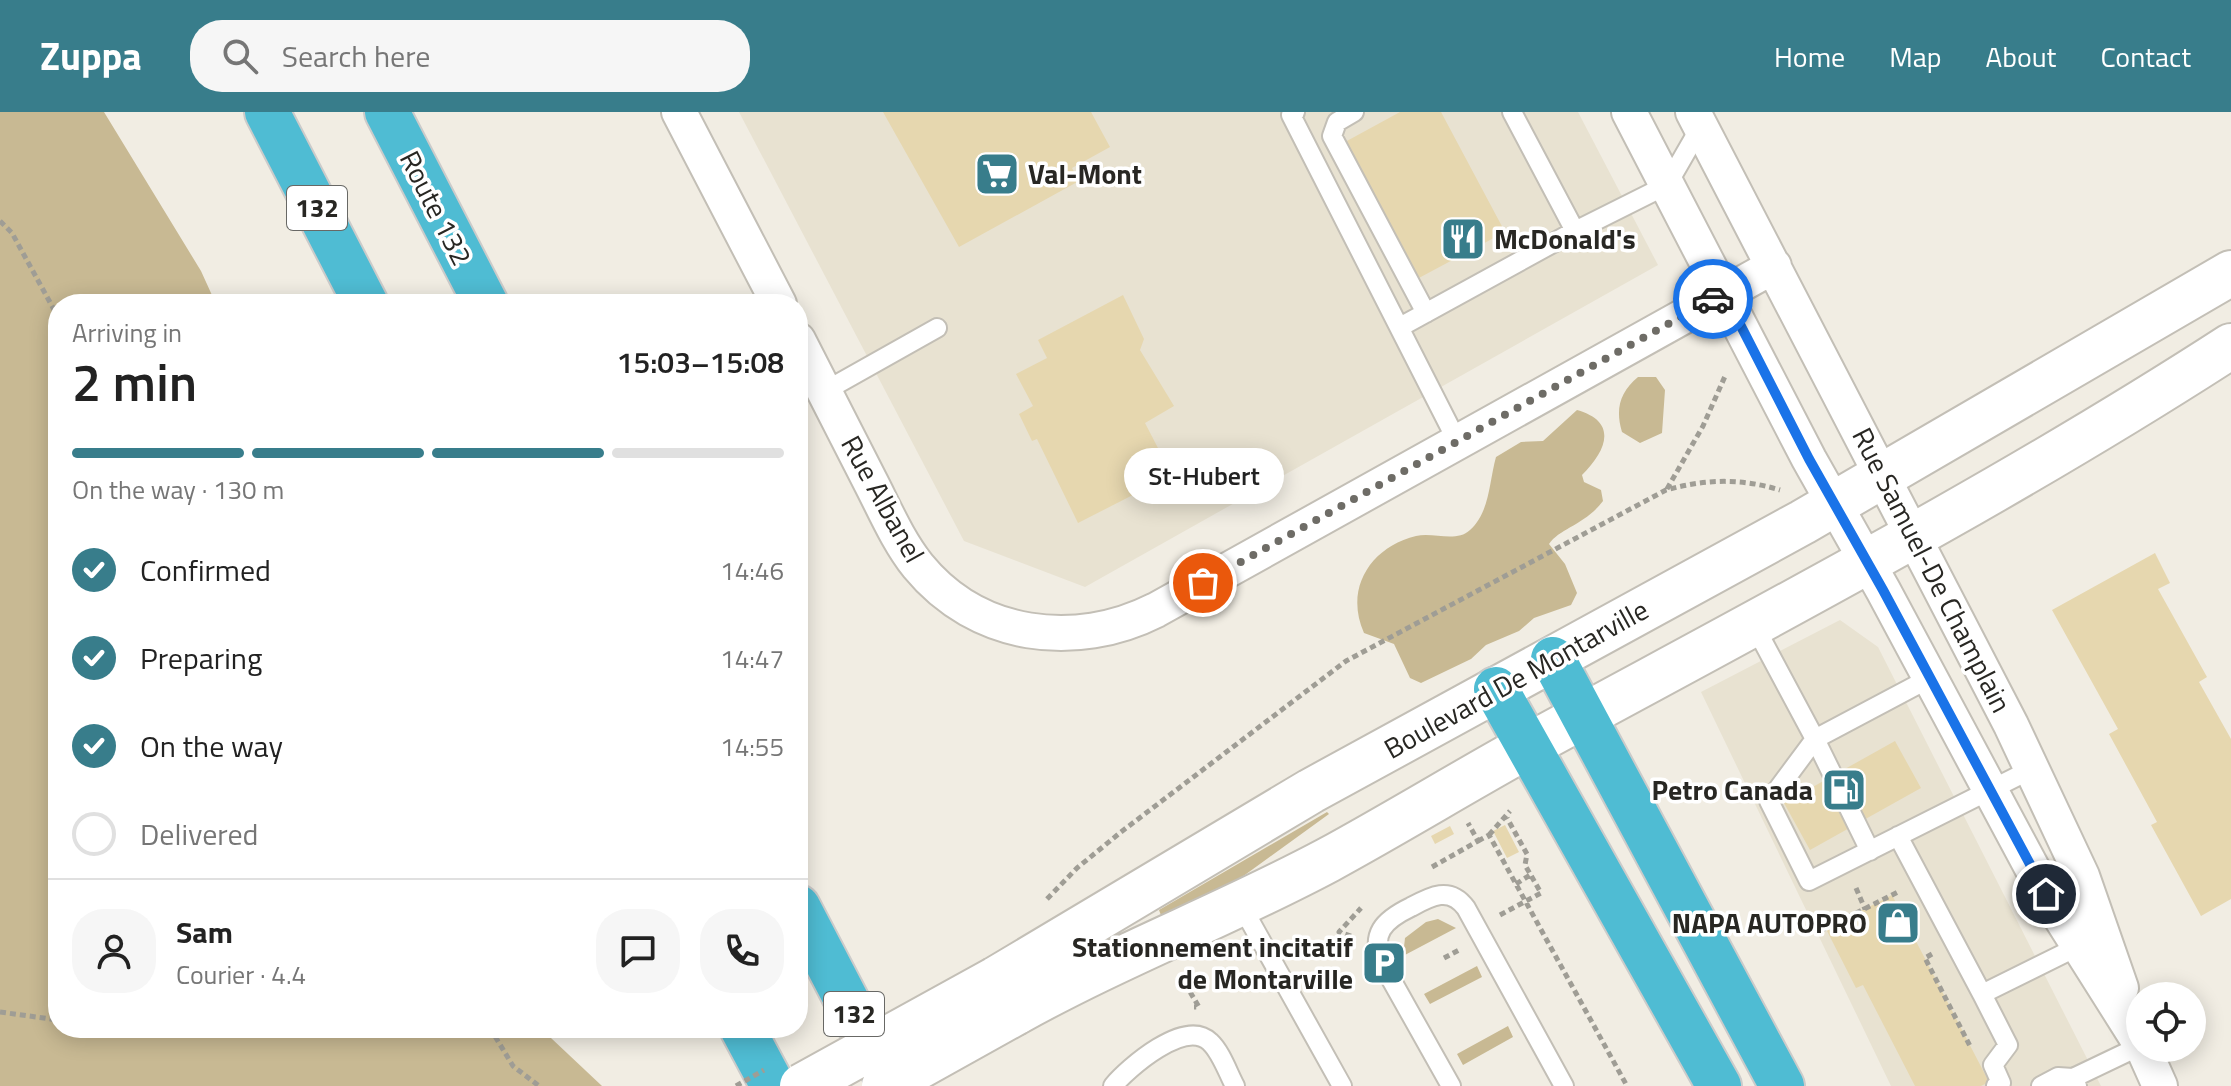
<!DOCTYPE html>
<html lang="en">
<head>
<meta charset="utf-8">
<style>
  :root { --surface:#fff; --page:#f6f6f6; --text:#222; --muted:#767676; --line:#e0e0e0; --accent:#387d8b }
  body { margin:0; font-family:"Titillium Web",sans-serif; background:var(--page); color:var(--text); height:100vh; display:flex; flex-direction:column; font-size:30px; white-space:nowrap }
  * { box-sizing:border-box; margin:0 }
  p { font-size:26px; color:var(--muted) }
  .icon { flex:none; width:44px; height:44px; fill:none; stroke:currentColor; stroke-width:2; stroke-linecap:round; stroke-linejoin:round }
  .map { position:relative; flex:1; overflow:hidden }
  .side { position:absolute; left:48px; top:182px; width:760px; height:744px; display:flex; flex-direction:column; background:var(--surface); border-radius:32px; box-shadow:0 4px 20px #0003 }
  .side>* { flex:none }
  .controls { position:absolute; left:2126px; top:870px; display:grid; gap:16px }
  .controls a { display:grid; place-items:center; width:80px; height:80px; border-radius:50%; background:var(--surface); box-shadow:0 4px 20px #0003; font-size:40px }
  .pin { position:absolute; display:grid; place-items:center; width:68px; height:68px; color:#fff; margin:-34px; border:4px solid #fff; border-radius:50%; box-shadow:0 2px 8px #0007 }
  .courier { position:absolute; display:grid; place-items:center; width:80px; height:80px; margin:-40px; border:6px solid #1a73e8; border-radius:50%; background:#fff; color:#222; box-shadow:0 2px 10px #0007 }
  .bubble { position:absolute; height:56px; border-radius:28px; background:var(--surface); box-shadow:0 4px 20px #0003; font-size:26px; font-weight:600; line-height:56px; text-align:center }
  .headline em { font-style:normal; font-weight:600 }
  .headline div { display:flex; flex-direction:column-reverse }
  .headline { display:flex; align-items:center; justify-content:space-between; height:136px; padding:0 24px }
  h1 { font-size:52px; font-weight:600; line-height:60px }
  .bar { display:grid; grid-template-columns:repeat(4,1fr); gap:12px 8px; align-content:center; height:96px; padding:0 24px }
  .bar i { height:10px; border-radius:6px; background:var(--line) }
  .bar .on { background:var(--accent) }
  .bar p { grid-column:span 4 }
  .line { display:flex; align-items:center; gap:20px; padding:0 24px; border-top:2px solid var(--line) }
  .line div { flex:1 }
  .round { display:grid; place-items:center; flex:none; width:84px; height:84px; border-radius:32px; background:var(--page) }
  ol { padding:0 24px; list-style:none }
  li { display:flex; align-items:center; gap:24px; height:88px }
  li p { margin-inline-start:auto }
  li .icon { padding:8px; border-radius:50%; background:var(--accent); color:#fff; stroke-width:4 }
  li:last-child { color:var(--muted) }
  li i { width:44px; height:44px; border:4px solid var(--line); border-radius:50% }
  header { display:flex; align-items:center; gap:48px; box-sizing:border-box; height:112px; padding:0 40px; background:var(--accent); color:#fff }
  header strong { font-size:38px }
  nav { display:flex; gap:44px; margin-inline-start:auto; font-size:28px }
  .search { width:560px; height:72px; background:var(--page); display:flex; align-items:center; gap:20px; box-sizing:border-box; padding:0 28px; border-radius:32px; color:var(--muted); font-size:30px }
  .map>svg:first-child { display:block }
  .built { fill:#e8e2d1 }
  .green { fill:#c8b993 }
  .building { fill:#e6d7af }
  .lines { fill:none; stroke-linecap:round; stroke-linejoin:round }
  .service-casing { stroke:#c3bfb6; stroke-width:22 }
  .minor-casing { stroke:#c3bfb6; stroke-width:38 }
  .tertiary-casing { stroke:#c3bfb6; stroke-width:48 }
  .motorway-casing { stroke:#cbcbca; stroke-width:48 }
  .path { stroke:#9f9d95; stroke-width:5; stroke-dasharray:6 4; stroke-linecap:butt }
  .service { stroke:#fff; stroke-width:18 }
  .minor { stroke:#fff; stroke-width:34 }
  .tertiary { stroke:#fff; stroke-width:44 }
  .motorway { stroke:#4fbcd3; stroke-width:44 }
  .tertiary-bridge-casing { stroke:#c3bfb6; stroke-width:48; stroke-linecap:butt }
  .path-bridge { stroke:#9f9d95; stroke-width:5; stroke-dasharray:6 4; stroke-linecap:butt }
  .tertiary-bridge { stroke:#fff; stroke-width:44 }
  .done { stroke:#6e6c66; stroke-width:8; stroke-dasharray:0 14.4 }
  .route { stroke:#1a73e8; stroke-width:10 }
  .labels { text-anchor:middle; stroke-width:7; stroke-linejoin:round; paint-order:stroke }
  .shield { fill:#fff; stroke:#686865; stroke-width:2 }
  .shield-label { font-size:26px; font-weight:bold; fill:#282723 }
  .poi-label { font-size:28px; font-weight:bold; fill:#282723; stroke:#fff; text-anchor:end }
  .street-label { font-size:28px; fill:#282723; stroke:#fff }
</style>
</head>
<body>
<header>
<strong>Zuppa</strong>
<div class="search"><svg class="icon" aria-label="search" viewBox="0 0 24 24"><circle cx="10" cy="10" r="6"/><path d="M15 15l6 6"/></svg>Search here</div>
<nav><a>Home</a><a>Map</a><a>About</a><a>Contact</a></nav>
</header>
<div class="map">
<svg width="2231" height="974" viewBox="0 0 2231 974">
  <rect width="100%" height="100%" fill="#f1ede3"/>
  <path class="built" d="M739,0H1578L1658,153L1085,475L964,429Z
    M1840,508L1878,535L2101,974H1891L1701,580Z"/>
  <path class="green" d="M0,0H104L201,159L216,192H58V916H547L551,926L602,974H0Z
    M1638,265H1656L1665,278L1662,321L1640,331L1622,320C1615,297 1620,280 1638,265Z
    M1577,298C1619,310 1606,339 1582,363L1584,370L1601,378L1603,389C1585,413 1560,416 1549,432L1565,452L1577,481L1571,493L1534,506L1519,519L1486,533L1471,547L1421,571L1410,566L1394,532L1364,521C1344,476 1371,435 1416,424C1434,420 1456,431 1470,418C1490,400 1489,370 1496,345L1521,330L1543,329Z
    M1327,700L1329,702L1220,781L1162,806L1159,798Z
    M1438,807L1456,816L1403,844L1405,826L1426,810Z
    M1477,854L1482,865L1430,892L1424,882Z
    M1508,914L1513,925L1463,953L1457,942Z"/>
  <path class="building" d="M883,0H1091L1110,35L1072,56L1079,69L959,135Z
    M1400,0H1441L1505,120L1417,167L1345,30Z
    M1123,183L1144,227L1140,238L1174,294L1145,311L1172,363L1078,411L1037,327L1032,329L1019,302L1033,294L1016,262L1047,246L1038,228Z
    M2155,441L2170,471L2158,477L2207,565L2199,570L2231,627V787L2201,804L2151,713L2157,710L2109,622L2118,617L2052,498Z
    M1895,629L1921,676L1810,738L1784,691Z
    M1505,713L1519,740L1507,746L1493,719Z
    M1450,714L1454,722L1435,732L1431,724Z
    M1892,783L1989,970L1981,974H1915L1863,873L1856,876L1826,817Z"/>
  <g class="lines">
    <g class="service-casing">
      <path id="service" d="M1295,0L1291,3L1458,331
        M1354,0L1337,10L1332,24L1426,201
        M1575,119L1667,73L1701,14
        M1400,215L1575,119L1512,0
        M825,279L937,216
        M1754,513L1815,627L1930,566
        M1898,724L1982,882L2085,831
        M1870,739L1815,627L1769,689L1809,769L2032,657
        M1241,793L1342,974
        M1982,882L2008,933L1993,953L2001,971L1996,974
        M1113,974C1128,956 1185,906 1210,930C1221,940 1228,961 1235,974
        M1451,974L1383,853C1369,822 1384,808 1411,795C1431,784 1450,774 1466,796L1564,974
        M2041,974L2058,965L2073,966
        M2077,974L2073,966L2140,934"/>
    </g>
    <g class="minor-casing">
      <path id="minor" d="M679,0L779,192
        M1629,0L1809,347L1883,478L2046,782L2140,931
        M1693,0L2011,613L2082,764L2121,876
        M798,228C822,275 846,322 870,369C885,398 898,429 918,454C977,526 1075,539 1156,498L1774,154
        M2143,936L2160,974"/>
    </g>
    <g class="tertiary-casing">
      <path id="tertiary" d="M996,867L1311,679L1803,410L2231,161
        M1015,901C1117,844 1225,803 1328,748C1396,711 1461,671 1528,634C1765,505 2004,381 2231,234"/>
    </g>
    <g class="motorway-casing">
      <path id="motorway" d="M267,0L366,192
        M387,0L486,192
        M1553,547L1782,974
        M1496,577L1719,974
        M798,795L888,968
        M742,916L773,974"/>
    </g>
    <path class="path" d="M0,109L12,121L58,205
      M1667,377L1703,314L1726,262
      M1489,723L1510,699
      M1478,729L1489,723L1627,974
      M1432,755L1478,729L1468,711
      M1516,772L1530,763
      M1856,776L1865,797
      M1047,787L1077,756L1121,720L1346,549L1666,378C1706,367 1740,366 1780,378
      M1500,803L1541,781L1525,753L1527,742L1507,706
      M1820,819L1898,780
      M1351,824L1339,820L1361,796
      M1932,842L1925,846L1971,936
      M1444,846L1461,837
      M1180,863L1199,895H1194
      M0,900L58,908
      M490,916L513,954L539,974"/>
    <use href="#service" class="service"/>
    <use href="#minor" class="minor"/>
    <use href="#tertiary" class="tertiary"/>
    <use href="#motorway" class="motorway"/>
    <g class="tertiary-bridge-casing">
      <path id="tertiary-bridge" d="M802,974L996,867
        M884,974L1015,901"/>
    </g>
    <path class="path-bridge" d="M736,974L764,958"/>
    <use href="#tertiary-bridge" class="tertiary-bridge"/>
  </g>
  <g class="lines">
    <path class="done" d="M1203,471L1713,187"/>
    <path class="route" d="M1713,187L1724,181L1809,347L1883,478L2046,782"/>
  </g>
  <defs>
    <g id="supermarket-square" transform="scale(2.3)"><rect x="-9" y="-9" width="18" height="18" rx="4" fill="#387d8b" stroke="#fff"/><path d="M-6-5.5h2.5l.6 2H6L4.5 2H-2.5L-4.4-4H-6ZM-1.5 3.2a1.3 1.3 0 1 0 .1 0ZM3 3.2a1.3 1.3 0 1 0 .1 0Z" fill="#fff"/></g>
    <g id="restaurant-square" transform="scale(2.3)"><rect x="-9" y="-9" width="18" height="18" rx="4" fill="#387d8b" stroke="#fff"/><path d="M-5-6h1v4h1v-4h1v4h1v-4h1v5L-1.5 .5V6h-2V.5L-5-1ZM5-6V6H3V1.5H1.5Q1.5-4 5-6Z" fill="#fff"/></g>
    <g id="fuel-square" transform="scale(2.3)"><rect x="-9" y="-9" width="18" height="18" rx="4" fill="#387d8b" stroke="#fff"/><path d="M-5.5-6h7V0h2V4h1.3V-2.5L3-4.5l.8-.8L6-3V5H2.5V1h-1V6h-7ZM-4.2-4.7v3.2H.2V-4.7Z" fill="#fff"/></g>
    <g id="shop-square" transform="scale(2.3)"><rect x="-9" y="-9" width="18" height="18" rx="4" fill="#387d8b" stroke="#fff"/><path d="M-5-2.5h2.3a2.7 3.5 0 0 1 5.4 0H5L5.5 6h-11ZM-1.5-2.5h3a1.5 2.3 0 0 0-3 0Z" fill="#fff"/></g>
    <g id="parking-square" transform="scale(2.3)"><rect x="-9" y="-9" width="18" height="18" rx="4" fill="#387d8b" stroke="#fff"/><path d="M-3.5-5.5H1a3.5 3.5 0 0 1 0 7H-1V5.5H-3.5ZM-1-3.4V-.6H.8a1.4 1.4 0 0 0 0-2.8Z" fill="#fff"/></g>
  </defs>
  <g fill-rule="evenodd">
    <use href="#supermarket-square" x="997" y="62"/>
    <use href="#restaurant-square" x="1463" y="127"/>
    <use href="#fuel-square" x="1844" y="678"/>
    <use href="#shop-square" x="1898" y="811"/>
    <use href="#parking-square" x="1384" y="851"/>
  </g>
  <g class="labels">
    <g class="shield">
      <rect x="287" y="74" width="60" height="44" rx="6"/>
      <rect x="824" y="880" width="60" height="44" rx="6"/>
    </g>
    <g class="shield-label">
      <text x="317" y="105">132</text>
      <text x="854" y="911">132</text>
    </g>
    <g class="poi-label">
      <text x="1028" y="72" text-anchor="start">Val-Mont</text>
      <text x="1494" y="137" text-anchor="start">McDonald's</text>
      <text x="1813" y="688">Petro Canada</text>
      <text x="1867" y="821">NAPA AUTOPRO</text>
      <text x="1353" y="845">Stationnement incitatif<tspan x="1353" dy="32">de Montarville</tspan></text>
    </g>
    <g class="street-label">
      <text transform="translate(436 96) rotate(63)" y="10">Route 132</text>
      <text transform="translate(883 387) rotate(61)" y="10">Rue Albanel</text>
      <text transform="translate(1932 458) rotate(63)" y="10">Rue Samuel-De Champlain</text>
      <text transform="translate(1516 567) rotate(-29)" y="10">Boulevard De Montarville</text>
    </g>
  </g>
</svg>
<div class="controls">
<a><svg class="icon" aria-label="locate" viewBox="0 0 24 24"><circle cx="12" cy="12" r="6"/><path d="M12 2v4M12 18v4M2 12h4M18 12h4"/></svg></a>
</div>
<div class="pin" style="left:1203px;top:471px;background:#ea580c"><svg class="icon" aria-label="bag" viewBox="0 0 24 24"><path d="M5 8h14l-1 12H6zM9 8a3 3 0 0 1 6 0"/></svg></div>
<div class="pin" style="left:2046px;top:782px;background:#1f2937"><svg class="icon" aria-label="home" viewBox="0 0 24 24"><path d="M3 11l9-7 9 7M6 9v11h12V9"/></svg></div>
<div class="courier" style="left:1713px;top:187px"><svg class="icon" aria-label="car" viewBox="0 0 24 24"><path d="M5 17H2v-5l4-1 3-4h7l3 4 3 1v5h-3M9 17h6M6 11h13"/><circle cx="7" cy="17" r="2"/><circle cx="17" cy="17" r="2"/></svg></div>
<div class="bubble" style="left:1124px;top:336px;width:160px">St-Hubert</div>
<section class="side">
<div class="headline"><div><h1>2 min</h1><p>Arriving in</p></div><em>15:03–15:08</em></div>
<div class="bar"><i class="on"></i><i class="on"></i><i class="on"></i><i></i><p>On the way · 130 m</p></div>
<ol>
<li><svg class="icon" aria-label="check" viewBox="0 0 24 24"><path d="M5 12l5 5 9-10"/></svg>Confirmed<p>14:46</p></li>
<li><svg class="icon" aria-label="check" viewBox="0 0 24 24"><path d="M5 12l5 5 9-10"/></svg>Preparing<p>14:47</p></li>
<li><svg class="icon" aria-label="check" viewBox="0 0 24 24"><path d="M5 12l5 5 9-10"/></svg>On the way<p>14:55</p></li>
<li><i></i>Delivered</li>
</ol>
<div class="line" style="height:144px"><a class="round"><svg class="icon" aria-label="person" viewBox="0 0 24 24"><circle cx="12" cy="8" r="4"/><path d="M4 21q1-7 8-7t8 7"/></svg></a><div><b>Sam</b><p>Courier · 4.4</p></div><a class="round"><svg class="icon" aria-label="chat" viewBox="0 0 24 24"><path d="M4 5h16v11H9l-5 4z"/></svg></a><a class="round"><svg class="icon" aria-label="phone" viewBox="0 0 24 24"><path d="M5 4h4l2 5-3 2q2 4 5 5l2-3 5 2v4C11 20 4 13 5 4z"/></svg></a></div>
</section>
</div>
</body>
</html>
